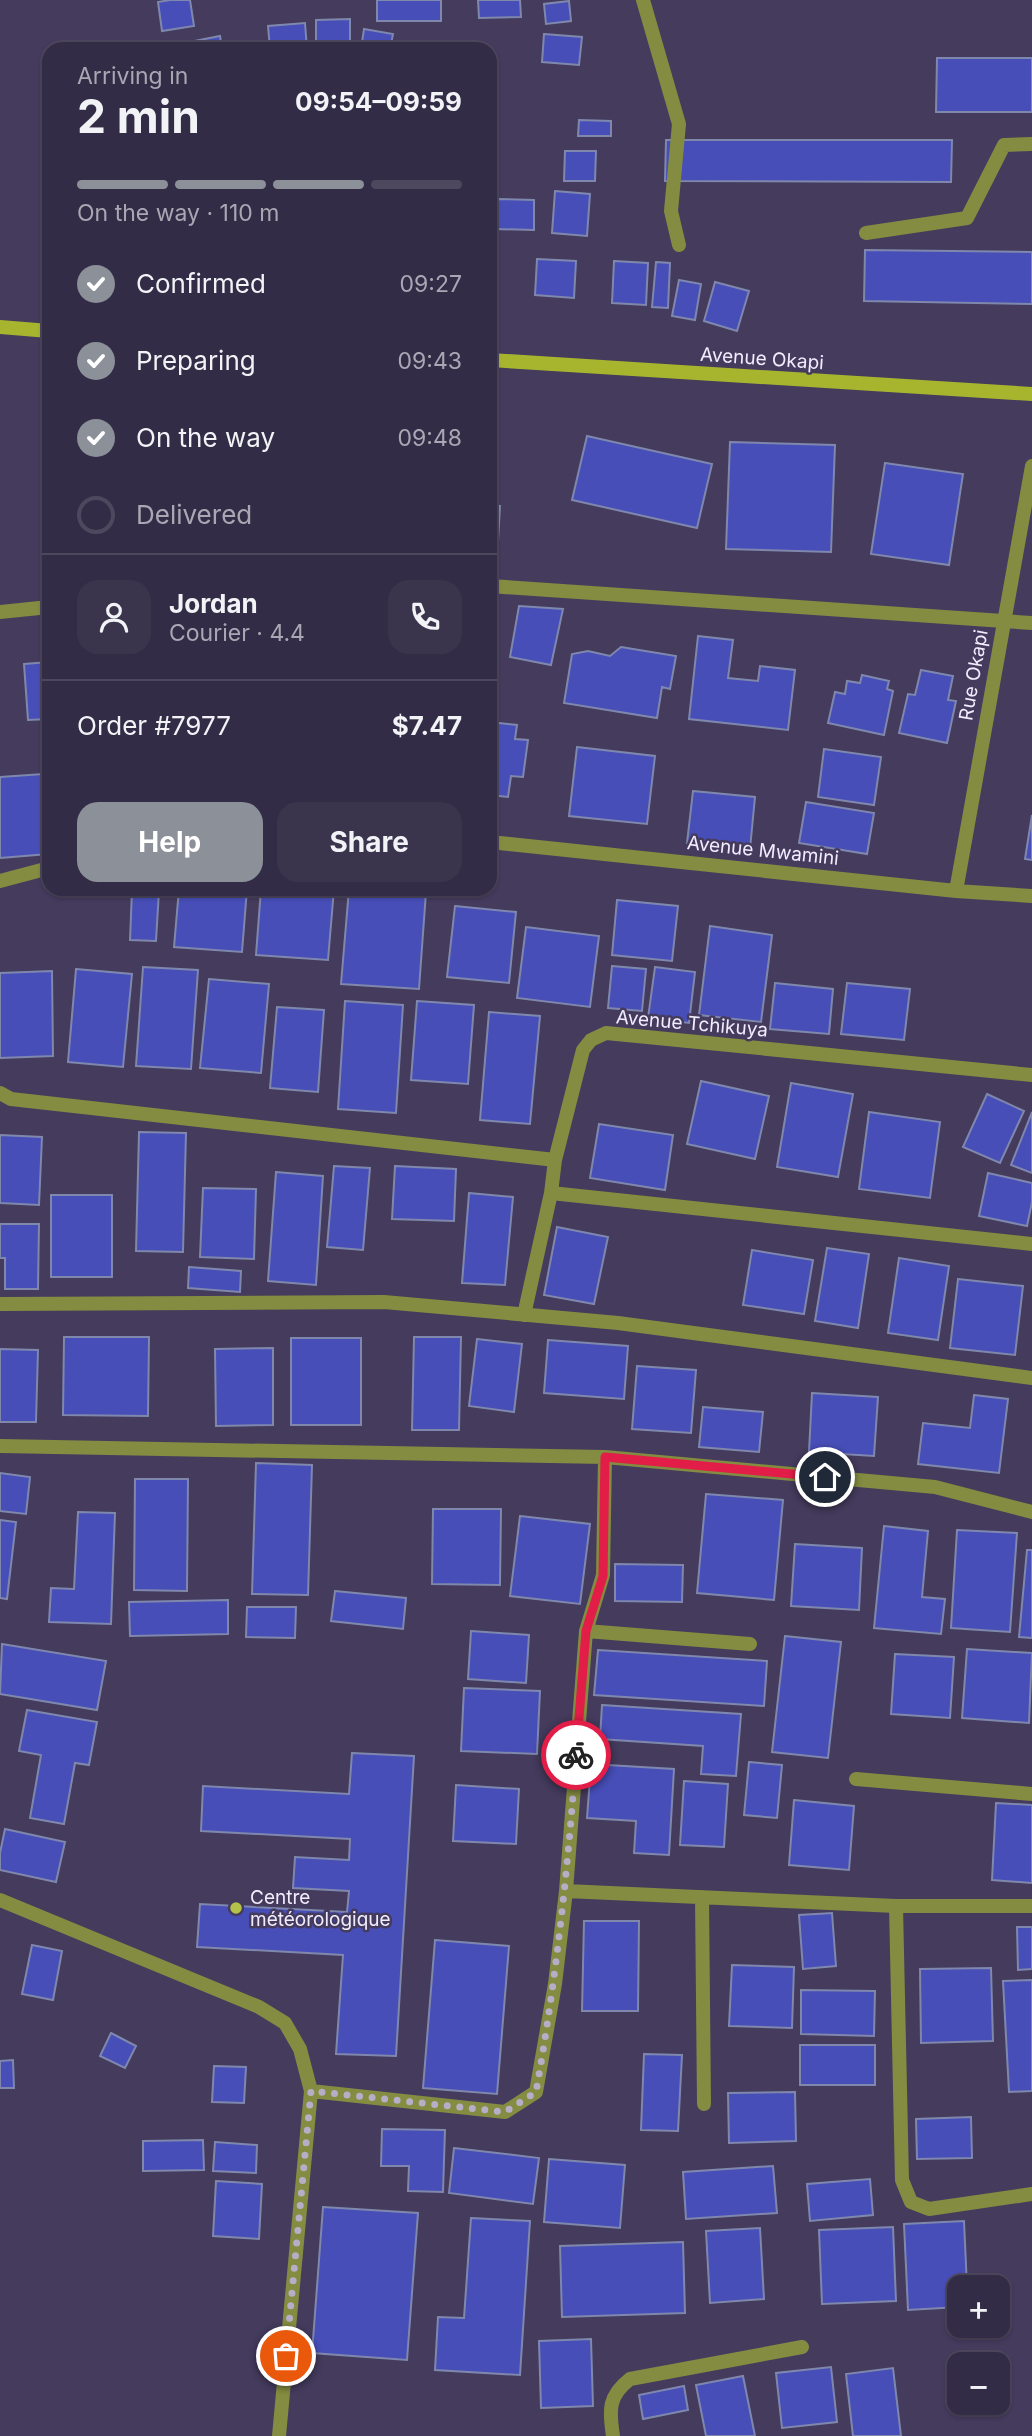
<!DOCTYPE html>
<html lang="en">
<head>
<meta charset="utf-8">
<style>
  :root { --surface:#332c46; --page:#3b344d; --text:#f1f3f6; --muted:#a9a7b3; --line:#4e485f; --accent:#8c9099 }
  body { margin:0; font-family:Inter,sans-serif; background:var(--page); color:var(--text); height:100vh; display:flex; flex-direction:column; font-size:26px; white-space:nowrap }
  * { box-sizing:border-box; margin:0 }
  p { font-size:23px; color:var(--muted) }
  .icon { flex:none; width:38px; height:38px; fill:none; stroke:currentColor; stroke-width:2; stroke-linecap:round; stroke-linejoin:round }
  .map { position:relative; flex:1; overflow:hidden }
  .details { position:absolute; left:42px; top:42px; width:455px; height:854px; display:flex; flex-direction:column; background:var(--surface); border-radius:21px; box-shadow:0 2px 5px #0004,0 0 0 2px var(--line) }
  .details>* { flex:none }
  .fabs { position:absolute; left:947px; top:2275px; display:grid; gap:14px }
  .fabs a { display:grid; place-items:center; width:63px; height:63px; border-radius:14px; background:var(--surface); box-shadow:0 2px 5px #0004,0 0 0 2px var(--line); font-size:35px }
  .pin { position:absolute; display:grid; place-items:center; width:60px; height:60px; color:#fff; margin:-30px; border:4px solid #fff; border-radius:50%; box-shadow:0 2px 7px #0007 }
  .courier { position:absolute; display:grid; place-items:center; width:70px; height:70px; margin:-35px; border:5px solid #e11d48; border-radius:50%; background:#fff; color:#222; box-shadow:0 2px 9px #0007 }
  .overview em { font-style:normal; font-weight:700 }
  .overview div { display:flex; flex-direction:column-reverse }
  .overview { display:flex; align-items:center; justify-content:space-between; height:119px; padding:0 35px }
  h1 { font-size:46px; font-weight:700; line-height:52px }
  .bar { display:grid; grid-template-columns:repeat(4,1fr); gap:10px 7px; align-content:center; height:84px; padding:0 35px }
  .bar i { height:9px; border-radius:5px; background:var(--line) }
  .bar .active { background:var(--accent) }
  .bar p { grid-column:span 4 }
  .line { display:flex; align-items:center; gap:18px; padding:0 35px; border-top:2px solid var(--line) }
  .line div { flex:1 }
  .round { display:grid; place-items:center; flex:none; width:74px; height:74px; border-radius:21px; background:var(--page) }
  ol { padding:0 35px; list-style:none }
  li { display:flex; align-items:center; gap:21px; height:77px }
  li p { margin-inline-start:auto }
  li .icon { padding:7px; border-radius:50%; background:var(--accent); color:#fff; stroke-width:4 }
  li:last-child { color:var(--muted) }
  li i { width:38px; height:38px; border:4px solid var(--line); border-radius:50% }
  .action { display:flex; gap:14px; margin-top:auto; padding:14px 35px }
  .action a { flex:1; height:80px; border-radius:21px; background:var(--accent); color:#fff; font-size:28px; font-weight:700; line-height:80px; text-align:center }
  .action a+a { background:var(--page); color:var(--text) }
  .map>svg:first-child { display:block }
  .building { fill:#474eb8; stroke:#7f87ad; stroke-width:2 }
  .lines { fill:none; stroke-linecap:round; stroke-linejoin:round }
  .lane { stroke:#838c40; stroke-width:14 }
  .street { stroke:#838c40; stroke-width:14 }
  .secondary { stroke:#a7b52e; stroke-width:14 }
  .done { stroke:#b4afc6; stroke-width:7; stroke-dasharray:0 12.6 }
  .route { stroke:#e11d48; stroke-width:9 }
  .poi-dot { fill:#b4c24a; stroke:#443b5d; stroke-width:2.5 }
  .labels { text-anchor:middle; stroke-width:5; stroke-linejoin:round; paint-order:stroke }
  .street-label { font-size:19px; fill:#f1edff; stroke:#443b5d }
  .poi-label { font-size:19px; fill:#f1edff; stroke:#443b5d; text-anchor:start }
</style>
</head>
<body>
<div class="map">
<svg width="1032" height="2436" viewBox="0 0 1032 2436">
  <rect width="100%" height="100%" fill="#443b5d"/>
  <path class="building" d="M170,0H190L194,26L162,31L158,2Z
    M377,0H441V21H377Z
    M478,0H520L521,17L479,18Z
    M569,1L571,21L546,24L544,4Z
    M350,19V49H316V20Z
    M305,23L307,49H270L268,26Z
    M364,29L393,34L390,49H361Z
    M544,34L582,37L579,65L542,62Z
    M220,36L222,49H170L169,46Z
    M937,58H1032V112H936Z
    M579,120L611,121V136H578Z
    M666,140H952L951,182L665,181Z
    M565,151H596L595,181H564Z
    M555,191L590,194L587,236L552,233Z
    M496,199L534,200V230L495,229Z
    M865,250L1032,252V304L864,301Z
    M537,259L576,261L574,298L535,295Z
    M614,261L648,263L646,305L612,303Z
    M656,262L670,263L668,308L652,307Z
    M679,280L701,284L695,320L672,316Z
    M715,282L749,291L737,331L704,321Z
    M587,436L712,464L697,528L572,500Z
    M730,442L835,445L831,552L726,549Z
    M885,463L963,474L949,565L871,554Z
    M490,505L500,506L497,560H490Z
    M519,606L563,609L551,665L510,657Z
    M698,636L733,640L728,678L758,681L760,666L795,670L788,730L689,719Z
    M621,647L676,656L670,689L662,687L657,718L564,703L572,654L588,651L610,656Z
    M49,662V719L28,720L24,664Z
    M921,670L953,676L948,700L956,701L947,743L899,733L908,694L915,695Z
    M862,675L889,681L887,689L893,691L884,735L828,723L835,692L845,694L847,681L860,683Z
    M490,722L517,725L515,739L528,740L523,777L511,776L508,797L490,795Z
    M577,747L655,756L647,824L569,816Z
    M824,749L881,757L874,805L818,797Z
    M43,774L48,854L0,858V777Z
    M693,791L755,797L750,849L687,843Z
    M806,802L874,813L867,854L799,843Z
    M1032,815V860L1025,859Z
    M179,889H247L242,952L174,947Z
    M261,889H334L328,960L256,955Z
    M349,889L426,892L419,989L341,984Z
    M132,890L159,891L156,941L130,940Z
    M617,900L678,906L672,961L612,955Z
    M455,906L516,912L509,983L447,977Z
    M710,926L772,935L761,1022L699,1015Z
    M526,927L599,936L590,1007L517,998Z
    M612,966L646,969L642,1011L608,1008Z
    M143,967L198,970L191,1069L136,1066Z
    M655,967L695,972L689,1023L648,1018Z
    M76,969L132,974L123,1067L68,1062Z
    M52,971L53,1056L0,1058V973Z
    M209,979L269,984L261,1073L200,1068Z
    M775,983L833,989L829,1034L770,1029Z
    M847,983L910,989L904,1040L841,1034Z
    M345,1001L403,1005L396,1113L338,1109Z
    M417,1001L474,1005L468,1084L411,1080Z
    M277,1007L324,1010L318,1092L270,1088Z
    M489,1012L540,1016L530,1124L480,1120Z
    M701,1081L769,1096L755,1159L687,1144Z
    M791,1083L853,1094L838,1177L777,1167Z
    M987,1094L1024,1111L1000,1163L963,1147Z
    M869,1112L940,1122L930,1198L859,1189Z
    M1032,1112V1173L1011,1165Z
    M599,1124L673,1135L665,1190L590,1178Z
    M139,1132L186,1133L183,1252L136,1251Z
    M0,1135L42,1137L39,1205L0,1203Z
    M334,1166L370,1168L363,1250L327,1247Z
    M395,1166L456,1169L454,1221L392,1219Z
    M276,1172L323,1176L316,1285L268,1281Z
    M988,1173L1032,1183V1202L1027,1226L979,1216Z
    M203,1188L256,1189L254,1259L200,1257Z
    M469,1193L513,1197L505,1285L462,1283Z
    M51,1195H112V1277H51Z
    M0,1224H39L38,1289H5V1258H0Z
    M557,1227L608,1237L594,1304L544,1295Z
    M827,1248L869,1254L858,1328L815,1321Z
    M752,1250L813,1260L804,1314L743,1305Z
    M899,1258L949,1266L938,1340L888,1333Z
    M189,1267L241,1271L240,1292L188,1288Z
    M958,1279L1023,1286L1015,1355L950,1348Z
    M64,1337H149L148,1416L63,1415Z
    M414,1337H461L459,1430H412Z
    M291,1338H361V1425H291Z
    M477,1339L522,1344L514,1412L469,1406Z
    M548,1340L628,1346L624,1399L544,1393Z
    M273,1348V1425L216,1426L215,1349Z
    M0,1349L38,1350L36,1422H0Z
    M637,1366L696,1370L691,1433L632,1429Z
    M812,1393L878,1397L874,1456L809,1452Z
    M974,1395L1008,1399L999,1473L918,1464L923,1423L970,1428Z
    M703,1407L763,1412L759,1452L699,1447Z
    M256,1463L312,1465L308,1595L252,1594Z
    M0,1473L30,1477L26,1514L0,1511Z
    M135,1479H188L187,1591L134,1590Z
    M706,1494L783,1500L774,1600L697,1593Z
    M433,1509H501L500,1585L432,1584Z
    M78,1512L115,1513L111,1624L49,1622L51,1588L74,1589Z
    M520,1516L590,1524L580,1604L510,1596Z
    M0,1520L16,1522L7,1599L0,1598Z
    M884,1526L928,1531L922,1597L945,1599L941,1634L874,1628Z
    M957,1530L1017,1533L1010,1632L951,1628Z
    M795,1544L862,1548L859,1610L791,1606Z
    M1027,1550H1032V1638L1019,1637Z
    M615,1564L683,1565L682,1602L615,1601Z
    M335,1591L406,1598L403,1629L331,1621Z
    M228,1600V1634L130,1636L129,1602Z
    M247,1607H296L295,1638L246,1637Z
    M471,1631L529,1635L526,1683L468,1679Z
    M785,1636L841,1642L828,1758L772,1752Z
    M2,1644L106,1661L97,1710L0,1694Z
    M967,1649L1032,1653L1029,1723L962,1718Z
    M598,1650L767,1661L764,1706L594,1695Z
    M895,1654L954,1657L950,1718L891,1714Z
    M464,1688L540,1691L537,1754L461,1751Z
    M602,1705L741,1714L736,1776L701,1774L703,1746L600,1739Z
    M27,1710L97,1722L89,1765L75,1763L64,1824L30,1818L41,1755L19,1751Z
    M352,1753L414,1756L396,2056L336,2054L343,1955L197,1947L200,1904L347,1912L349,1891L293,1888L295,1857L349,1860L350,1839L201,1831L203,1786L349,1794Z
    M749,1762L782,1765L777,1818L744,1815Z
    M591,1764L674,1769L669,1855L634,1853L636,1821L587,1818Z
    M684,1781L728,1784L724,1847L680,1845Z
    M456,1785L519,1789L516,1844L453,1841Z
    M794,1800L854,1806L849,1870L789,1865Z
    M996,1803L1032,1805V1883L992,1880Z
    M5,1829L65,1842L56,1882L0,1870V1853Z
    M832,1913L836,1966L803,1969L799,1915Z
    M584,1921H639L638,2011H582Z
    M1017,1927H1032V1969L1018,1970Z
    M435,1940L509,1946L497,2094L423,2088Z
    M32,1945L62,1951L53,2000L22,1994Z
    M732,1965L794,1967L792,2028L729,2026Z
    M991,1968L993,2041L921,2043L920,1969Z
    M1032,1980V2091L1009,2092L1003,1981Z
    M801,1990L875,1991L874,2036L801,2034Z
    M111,2033L136,2046L125,2068L100,2056Z
    M800,2045H875V2085H800Z
    M644,2054L682,2055L678,2131L641,2130Z
    M13,2060L14,2088H0V2061Z
    M214,2066L246,2067L244,2103L212,2102Z
    M795,2092L796,2141L729,2143L728,2093Z
    M971,2117L972,2158L917,2159L916,2119Z
    M382,2129L445,2130L443,2192L408,2191L409,2166H381Z
    M203,2140L204,2170L143,2171V2141Z
    M215,2142L257,2145L256,2173L213,2171Z
    M454,2148L539,2158L533,2204L449,2193Z
    M549,2159L625,2165L620,2228L544,2222Z
    M773,2166L777,2213L686,2219L683,2172Z
    M870,2179L873,2215L810,2221L807,2184Z
    M216,2181L262,2184L259,2239L213,2236Z
    M323,2207L418,2213L407,2360L312,2353Z
    M471,2218L530,2221L520,2375L435,2370L438,2317L464,2318Z
    M964,2221L967,2287H959V2307L908,2310L904,2224Z
    M893,2227L896,2301L822,2304L819,2230Z
    M760,2228L764,2299L710,2303L706,2231Z
    M683,2242L685,2313L562,2317L560,2246Z
    M591,2339L593,2406L541,2408L539,2341Z
    M831,2367L837,2422L782,2428L776,2373Z
    M893,2368L901,2436H853L846,2374Z
    M743,2376L755,2436H706L696,2385Z
    M684,2386L688,2410L643,2419L639,2395Z"/>
  <g class="lines">
    <path class="lane" d="M643,0L679,124L671,211L679,245
      M866,233L967,218L1004,145L1032,144"/>
    <path class="street" d="M490,586L1032,623
      M0,612L49,607
      M490,842L956,891L1032,896
      M0,881L49,868
      M956,891L1032,466
      M0,1093L11,1099L555,1160
      M551,1193L1032,1244
      M0,1304L384,1302L618,1323L1032,1378
      M524,1315L551,1193L555,1160L583,1050L591,1040L606,1033L1032,1075
      M0,1446L605,1457L935,1487L1032,1512
      M586,1631L750,1644
      M856,1779L1032,1794
      M566,1891L896,1906H1032
      M702,1897L704,2104
      M0,1900L259,2007L285,2023L300,2049L311,2091L279,2436
      M896,1906L902,2180L911,2202L929,2209L1032,2194
      M311,2091L505,2112L536,2092L555,1984L566,1891L586,1631L603,1575L605,1457
      M613,2436C609,2410 608,2396 630,2379L802,2347"/>
    <path class="secondary" d="M0,327L49,331
      M490,360L1032,394"/>
  </g>
  <g class="lines">
    <path class="done" d="M286,2356L311,2091L505,2112L536,2092C556,1980 568,1869 576,1755"/>
    <path class="route" d="M576,1755L586,1631L603,1576L605,1457L825,1477"/>
  </g>
  <circle class="poi-dot" cx="236" cy="1908" r="7"/>
  <g class="labels">
    <g class="street-label">
      <text transform="translate(762 358) rotate(4)" y="7">Avenue Okapi</text>
      <text transform="translate(973 675) rotate(-80)" y="7">Rue Okapi</text>
      <text transform="translate(763 850) rotate(6)" y="7">Avenue Mwamini</text>
      <text transform="translate(692 1023) rotate(5)" y="7">Avenue Tchikuya</text>
    </g>
    <g class="poi-label">
      <text x="250" y="1904">Centre<tspan x="250" dy="22">météorologique</tspan></text>
    </g>
  </g>
</svg>
<div class="fabs">
<a>+</a>
<a>−</a>
</div>
<div class="pin" style="left:286px;top:2356px;background:#ea580c"><svg class="icon" aria-label="bag" viewBox="0 0 24 24"><path d="M5 8h14l-1 12H6zM9 8a3 3 0 0 1 6 0"/></svg></div>
<div class="pin" style="left:825px;top:1477px;background:#1f2937"><svg class="icon" aria-label="home" viewBox="0 0 24 24"><path d="M3 11l9-7 9 7M6 9v11h12V9"/></svg></div>
<div class="courier" style="left:576px;top:1755px"><svg class="icon" aria-label="bike" viewBox="0 0 24 24"><circle cx="6" cy="16" r="4"/><circle cx="18" cy="16" r="4"/><path d="M6 16l4-8h5l3 8M10 8l3 8H6M13 5h3"/></svg></div>
<section class="details">
<div class="overview"><div><h1>2 min</h1><p>Arriving in</p></div><em>09:54–09:59</em></div>
<div class="bar"><i class="active"></i><i class="active"></i><i class="active"></i><i></i><p>On the way · 110 m</p></div>
<ol>
<li><svg class="icon" aria-label="check" viewBox="0 0 24 24"><path d="M5 12l5 5 9-10"/></svg>Confirmed<p>09:27</p></li>
<li><svg class="icon" aria-label="check" viewBox="0 0 24 24"><path d="M5 12l5 5 9-10"/></svg>Preparing<p>09:43</p></li>
<li><svg class="icon" aria-label="check" viewBox="0 0 24 24"><path d="M5 12l5 5 9-10"/></svg>On the way<p>09:48</p></li>
<li><i></i>Delivered</li>
</ol>
<div class="line" style="height:126px"><a class="round"><svg class="icon" aria-label="person" viewBox="0 0 24 24"><circle cx="12" cy="8" r="4"/><path d="M4 21q1-7 8-7t8 7"/></svg></a><div><b>Jordan</b><p>Courier · 4.4</p></div><a class="round"><svg class="icon" aria-label="phone" viewBox="0 0 24 24"><path d="M5 4h4l2 5-3 2q2 4 5 5l2-3 5 2v4C11 20 4 13 5 4z"/></svg></a></div>
<div class="line" style="height:91px"><div>Order #7977</div><b>$7.47</b></div>
<div class="action"><a>Help</a><a>Share</a></div>
</section>
</div>
</body>
</html>
